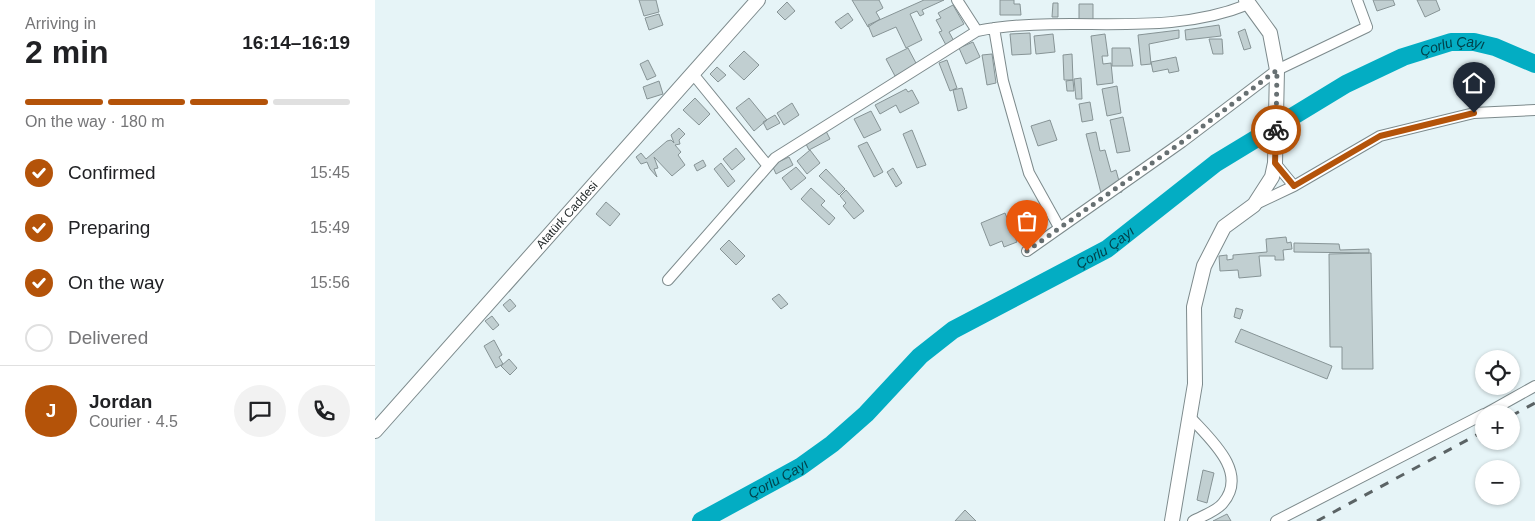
<!DOCTYPE html>
<html lang="en">
<head>
<meta charset="utf-8">
<style>
  :root { --surface:#fff; --page:#f2f2f2; --text:#202124; --muted:#757577; --line:#e0e0e0; --accent:#b45309 }
  body { margin:0; font-family:Helvetica,sans-serif; background:var(--page); color:var(--text); height:100vh; display:flex; flex-direction:column; font-size:19px; white-space:nowrap }
  * { box-sizing:border-box; margin:0 }
  p { font-size:16px; color:var(--muted) }
  .icon { flex:none; width:28px; height:28px; fill:none; stroke:currentColor; stroke-width:2; stroke-linecap:round; stroke-linejoin:round }
  .map { position:relative; flex:1; overflow:hidden }
  .panel { display:flex; flex-direction:column; background:var(--surface); width:375px }
  .panel>* { flex:none }
  .fabs { position:absolute; left:1100px; top:350px; display:grid; gap:10px }
  .fabs a { display:grid; place-items:center; width:45px; height:45px; border-radius:50%; background:var(--surface); box-shadow:0 1px 4px #0004; font-size:25px }
  .pin { position:absolute; display:grid; place-items:center; width:42px; height:42px; color:#fff; margin:-51px -21px; border-radius:50% 50% 50% 0; rotate:-45deg; box-shadow:0 0 5px #0007 }
  .pin .icon { rotate:45deg }
  .courier { position:absolute; display:grid; place-items:center; width:50px; height:50px; margin:-25px; border:4px solid #b45309; border-radius:50%; background:#fff; color:#222; box-shadow:0 1px 6px #0007 }
  .overview em { font-style:normal; font-weight:700 }
  .overview div { display:flex; flex-direction:column-reverse }
  .overview { display:flex; align-items:center; justify-content:space-between; height:85px; padding:0 25px }
  h1 { font-size:32px; font-weight:700; line-height:38px }
  .bar { display:grid; grid-template-columns:repeat(4,1fr); gap:8px 5px; align-content:center; height:60px; padding:0 25px }
  .bar i { height:6px; border-radius:4px; background:var(--line) }
  .bar .on { background:var(--accent) }
  .bar p { grid-column:span 4 }
  .line { display:flex; align-items:center; gap:12px; padding:0 25px; border-top:1px solid var(--line) }
  .line div { flex:1 }
  .round { display:grid; place-items:center; flex:none; width:52px; height:52px; border-radius:26px; background:var(--page) }
  ol { padding:0 25px; list-style:none }
  li { display:flex; align-items:center; gap:15px; height:55px }
  li p { margin-inline-start:auto }
  li .icon { padding:5px; border-radius:50%; background:var(--accent); color:#fff; stroke-width:4 }
  li:last-child { color:var(--muted) }
  li i { width:28px; height:28px; border:2px solid var(--line); border-radius:50% }
  main { display:flex; flex:1; min-height:0 }
  .map>svg:first-child { display:block }
  .lines { fill:none; stroke-linecap:round; stroke-linejoin:round }
  .river { stroke:#03adc3; stroke-width:18 }
  .building { fill:#c1cfd1; stroke:#879496 }
  .street-casing { stroke:#7d8a8c; stroke-width:12 }
  .secondary-casing { stroke:#7d8a8c; stroke-width:16 }
  .street { stroke:#fff; stroke-width:10 }
  .secondary { stroke:#fff; stroke-width:14 }
  .rail { stroke:#5b6365; stroke-width:3; stroke-dasharray:9 9; stroke-linecap:butt }
  .done { stroke:#677072; stroke-width:5; stroke-dasharray:0 9 }
  .route { stroke:#b45309; stroke-width:6 }
  .labels { text-anchor:middle; stroke-width:4; stroke-linejoin:round; paint-order:stroke }
  .street-label { font-size:12px; fill:#23292a; stroke:#e6f4f7 }
  .water-label { font-size:14px; font-style:italic; fill:#01424b; stroke:#e6f4f7 }
</style>
</head>
<body>
<main>
<section class="panel">
<div class="overview"><div><h1>2 min</h1><p>Arriving in</p></div><em>16:14–16:19</em></div>
<div class="bar"><i class="on"></i><i class="on"></i><i class="on"></i><i></i><p>On the way · 180 m</p></div>
<ol>
<li><svg class="icon" aria-label="check" viewBox="0 0 24 24"><path d="M5 12l5 5 9-10"/></svg>Confirmed<p>15:45</p></li>
<li><svg class="icon" aria-label="check" viewBox="0 0 24 24"><path d="M5 12l5 5 9-10"/></svg>Preparing<p>15:49</p></li>
<li><svg class="icon" aria-label="check" viewBox="0 0 24 24"><path d="M5 12l5 5 9-10"/></svg>On the way<p>15:56</p></li>
<li><i></i>Delivered</li>
</ol>
<div class="line" style="height:90px"><b class="round" style="background:var(--accent);color:#fff">J</b><div><b>Jordan</b><p>Courier · 4.5</p></div><a class="round"><svg class="icon" aria-label="chat" viewBox="0 0 24 24"><path d="M4 5h16v11H9l-5 4z"/></svg></a><a class="round"><svg class="icon" aria-label="phone" viewBox="0 0 24 24"><path d="M5 4h4l2 5-3 2q2 4 5 5l2-3 5 2v4C11 20 4 13 5 4z"/></svg></a></div>
</section>
<div class="map">
<svg width="1160" height="521" viewBox="0 0 1160 521">
  <rect width="100%" height="100%" fill="#e6f4f7"/>
  <g class="lines">
    <path class="river" id="s1" d="M326,521L425,467L457,444L491,414L545,356L578,330L732,249L841,163L971,84L1028,57L1076,42H1099L1120,47L1160,64"/>
  </g>
  <path class="building" d="M264,0H281L284,12L269,16Z
    M477,0H504L508,8L501,12L505,19L493,27Z
    M549,0H569L547,10L549,14L545,16L542,11L535,14L547,40L531,48L521,27L498,37L493,25Z
    M625,0H639V4H645L646,15H625Z
    M998,0H1018L1020,5L1002,11Z
    M1042,0H1061L1065,10L1050,17Z
    M412,2L420,11L410,20L402,12Z
    M678,3H683V17H677Z
    M704,4H718V20H704Z
    M578,5L589,24L574,32L580,43L572,47L564,32L567,31L561,20L566,18L563,13Z
    M473,13L478,20L466,29L460,22Z
    M284,14L288,25L274,30L270,18Z
    M844,25L846,36L811,40L810,30Z
    M870,29L876,48L869,50L863,32Z
    M804,30V38L774,44L776,64L766,65L763,35Z
    M655,33L656,54L637,55L635,34Z
    M678,34L680,52L661,54L659,36Z
    M730,34L733,56H727L728,64L736,63L738,83L722,85L716,36Z
    M834,39H847L848,54H838Z
    M598,42L605,57L591,64L584,48Z
    M533,48L542,65L520,76L511,59Z
    M737,48H755L758,66H737Z
    M369,51L384,65L369,80L354,66Z
    M617,54L621,83L612,85L607,55Z
    M697,54L698,80H689L688,55Z
    M801,57L804,71L794,73L793,69L778,72L776,62Z
    M273,60L281,76L272,80L265,64Z
    M572,60L582,88L575,91L564,63Z
    M342,67L351,75L343,82L335,74Z
    M706,78L707,99H701L699,79Z
    M698,80L699,91H692L691,81Z
    M284,81L288,94L272,99L268,87Z
    M742,86L746,113L732,116L727,89Z
    M587,88L592,108L583,111L578,90Z
    M531,89L533,92L537,90L544,103L525,113L521,105L505,114L500,105Z
    M320,98L335,114L324,125L308,110Z
    M374,98L392,120L379,131L361,108Z
    M715,102L718,120L707,122L704,104Z
    M417,103L424,115L409,125L402,113Z
    M496,111L506,130L489,138L479,119Z
    M400,115L405,123L392,130L388,122Z
    M748,117L755,151L742,153L735,120Z
    M675,120L682,140L663,146L656,126Z
    M304,128L310,134L304,140L305,144L300,145L306,152L303,155L310,165L297,176L279,157L283,168L279,169L282,177L275,169L272,162L266,164L261,157L266,153L271,159L292,141L296,140L299,143L296,135Z
    M537,130L551,165L542,168L528,134Z
    M451,131L455,139L434,150L430,142Z
    M721,132L725,151L730,150L736,172L741,170L747,192L727,197L711,134Z
    M492,142L508,172L499,177L483,146Z
    M361,148L370,159L357,170L348,159Z
    M435,150L445,163L432,174L422,161Z
    M414,157L418,165L401,174L397,165Z
    M328,160L331,166L322,171L319,165Z
    M346,163L360,181L353,187L339,169Z
    M421,167L431,178L416,190L407,178Z
    M518,168L527,183L521,187L512,172Z
    M451,169L470,189L464,195L444,176Z
    M436,188L450,201L446,205L460,218L454,225L426,199Z
    M471,190L489,211L479,219L468,206L471,203L465,196Z
    M231,202L245,214L235,226L221,214Z
    M630,213L642,242L629,247L627,241L615,246L606,223Z
    M911,237L912,243L916,242L917,249L908,250L909,260H900V256H884L886,276L864,278L863,270L845,271L844,256L852,255V260L858,259V255L892,252L891,239Z
    M354,240L370,256L361,265L345,249Z
    M919,243L964,244L965,250L994,249V253L919,252Z
    M996,253L998,369H967V347H955L954,254Z
    M404,294L413,304L406,309L397,299Z
    M135,299L141,306L134,312L128,305Z
    M861,308L868,310L865,319L859,317Z
    M117,316L124,325L118,330L110,321Z
    M866,329L957,366L952,379L860,342Z
    M119,340L127,355L124,357L128,364L121,368L109,346Z
    M134,359L142,368L135,375L126,366Z
    M828,470L839,473L832,503L822,500Z
    M590,510L601,521H580Z
    M852,514L856,521H838Z"/>
  <g class="lines">
    <g class="street-casing">
      <path id="street" d="M582,0L602,31
        M619,28L628,81L654,173L684,227
        M318,74L393,166
        M919,186L1005,136L1099,113L1160,110
        M879,205L919,186L900,163
        M652,251L807,142L902,70L992,27L982,0
        M293,280L400,158L602,31C692,13 787,40 874,4
        M1110,414L1160,386
        M815,417C835,439 874,472 848,503C842,511 827,516 818,521
        M901,521L1109,414"/>
    </g>
    <g class="secondary-casing">
      <g id="secondary">
        <path id="s2" d="M0,431L383,0"/>
        <path d="M797,521L820,384L819,307L829,266L849,227L879,205L897,177L900,163L902,70L895,33L871,0"/>
      </g>
    </g>
    <use href="#street" class="street"/>
    <use href="#secondary" class="secondary"/>
    <path class="rail" d="M1136,416L1160,403
      M942,521L1109,431"/>
  </g>
  <g class="lines">
    <path class="done" d="M652,251L807,142L902,70L901,130"/>
    <path class="route" d="M901,130L900,163L919,186L1005,136L1099,113"/>
  </g>
  <g class="labels">
    <g class="street-label">
      <text dy="4" stroke="none"><textPath href="#s2" startOffset="289">Atatürk Caddesi</textPath></text>
    </g>
    <g class="water-label">
      <text dy="5" stroke="none"><textPath href="#s1" startOffset="898">Çorlu Çayı</textPath></text>
      <text dy="5" stroke="none"><textPath href="#s1" startOffset="492">Çorlu Çayı</textPath></text>
      <text dy="5" stroke="none"><textPath href="#s1" startOffset="88">Çorlu Çayı</textPath></text>
    </g>
  </g>
</svg>
<div class="fabs">
<a><svg class="icon" aria-label="locate" viewBox="0 0 24 24"><circle cx="12" cy="12" r="6"/><path d="M12 2v4M12 18v4M2 12h4M18 12h4"/></svg></a>
<a>+</a>
<a>−</a>
</div>
<div class="pin" style="left:652px;top:251px;background:#ea580c"><svg class="icon" aria-label="bag" viewBox="0 0 24 24"><path d="M5 8h14l-1 12H6zM9 8a3 3 0 0 1 6 0"/></svg></div>
<div class="pin" style="left:1099px;top:113px;background:#1f2937"><svg class="icon" aria-label="home" viewBox="0 0 24 24"><path d="M3 11l9-7 9 7M6 9v11h12V9"/></svg></div>
<div class="courier" style="left:901px;top:130px"><svg class="icon" aria-label="bike" viewBox="0 0 24 24"><circle cx="6" cy="16" r="4"/><circle cx="18" cy="16" r="4"/><path d="M6 16l4-8h5l3 8M10 8l3 8H6M13 5h3"/></svg></div>
</div>
</main>
</body>
</html>
